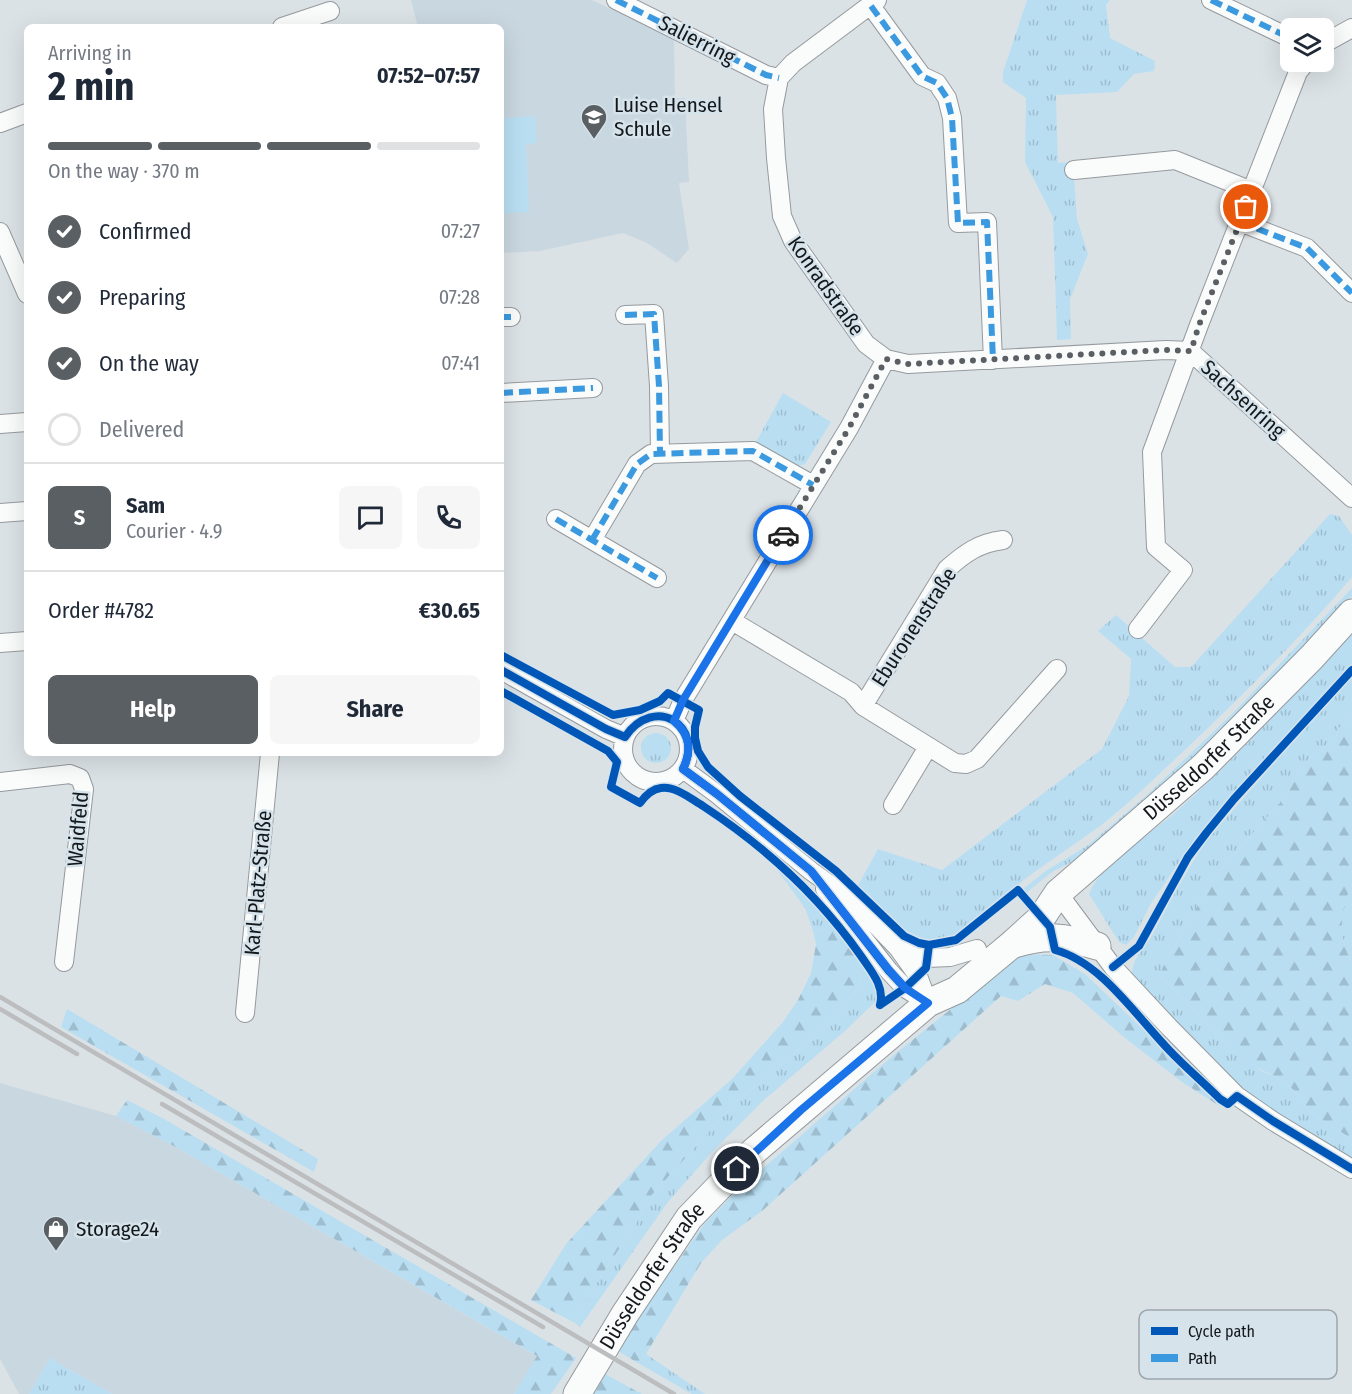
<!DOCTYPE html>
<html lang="en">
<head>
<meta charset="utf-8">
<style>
  :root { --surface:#fff; --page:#f6f6f7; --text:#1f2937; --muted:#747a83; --line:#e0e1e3; --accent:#595f62 }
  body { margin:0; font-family:"Fira Sans Condensed",sans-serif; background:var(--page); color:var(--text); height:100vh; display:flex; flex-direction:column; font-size:22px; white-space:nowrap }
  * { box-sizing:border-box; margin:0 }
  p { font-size:20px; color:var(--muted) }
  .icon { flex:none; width:33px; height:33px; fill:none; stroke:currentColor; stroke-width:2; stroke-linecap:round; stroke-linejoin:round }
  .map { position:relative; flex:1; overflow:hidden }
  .panel { position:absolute; left:24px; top:24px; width:480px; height:732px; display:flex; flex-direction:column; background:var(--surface); border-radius:9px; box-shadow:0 6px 24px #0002 }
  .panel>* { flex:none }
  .buttons { position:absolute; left:1280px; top:18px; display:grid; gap:12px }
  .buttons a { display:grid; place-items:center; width:54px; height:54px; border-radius:9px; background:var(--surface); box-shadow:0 6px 24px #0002; font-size:30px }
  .pin { position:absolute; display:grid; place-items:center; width:51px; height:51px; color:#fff; margin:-26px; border:3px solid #fff; border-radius:50%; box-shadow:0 2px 6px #0007 }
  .courier { position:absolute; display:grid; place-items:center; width:60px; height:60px; margin:-30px; border:4px solid #1a73e8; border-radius:50%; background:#fff; color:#222; box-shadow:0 2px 8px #0007 }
  .summary em { font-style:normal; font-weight:700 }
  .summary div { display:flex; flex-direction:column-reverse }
  .summary { display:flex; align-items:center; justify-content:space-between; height:102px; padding:0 24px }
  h1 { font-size:39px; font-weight:700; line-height:45px }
  .bar { display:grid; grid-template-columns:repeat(4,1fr); gap:9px 6px; align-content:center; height:72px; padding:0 24px }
  .bar i { height:8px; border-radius:4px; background:var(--line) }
  .bar .on { background:var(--accent) }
  .bar p { grid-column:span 4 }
  .line { display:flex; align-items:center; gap:15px; padding:0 24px; border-top:2px solid var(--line) }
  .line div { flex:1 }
  .round { display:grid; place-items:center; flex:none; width:63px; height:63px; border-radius:9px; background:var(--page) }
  ol { padding:0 24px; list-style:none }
  li { display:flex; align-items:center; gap:18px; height:66px }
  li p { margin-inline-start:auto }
  li .icon { padding:6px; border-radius:50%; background:var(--accent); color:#fff; stroke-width:4 }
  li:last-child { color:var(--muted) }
  li i { width:33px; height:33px; border:3px solid var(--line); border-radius:50% }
  .button { display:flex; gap:12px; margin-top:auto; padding:12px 24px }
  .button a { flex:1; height:69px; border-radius:9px; background:var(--accent); color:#fff; font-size:24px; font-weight:700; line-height:69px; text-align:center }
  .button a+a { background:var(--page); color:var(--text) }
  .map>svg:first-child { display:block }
  .built { fill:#c9d7e0 }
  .grass { fill:url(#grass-tufts) }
  .forest { fill:url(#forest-firs) }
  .green { fill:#b9def2 }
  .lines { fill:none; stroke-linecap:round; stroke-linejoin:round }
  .minor-casing { stroke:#959a9e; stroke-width:20 }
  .secondary-casing { stroke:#959a9e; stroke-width:29 }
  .minor { stroke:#fafbfb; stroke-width:18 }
  .secondary { stroke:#fafbfb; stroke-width:27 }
  .rail { stroke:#bcbdbe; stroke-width:4.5 }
  .quiet { stroke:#3b9adf; stroke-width:6; stroke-dasharray:12 6; stroke-linecap:butt }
  .cycleway-casing { stroke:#d6e3eb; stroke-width:11 }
  .cycleway { stroke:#0057b8; stroke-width:8 }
  .done { stroke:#595f62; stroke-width:6; stroke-dasharray:0 10.8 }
  .route { stroke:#1a73e8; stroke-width:8 }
  .labels { text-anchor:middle; stroke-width:5; stroke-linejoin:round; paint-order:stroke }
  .street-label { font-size:21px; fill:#13181b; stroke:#d6e3eb }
  .poi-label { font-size:21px; fill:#13181b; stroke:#d6e3eb; text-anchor:start }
  .key { fill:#d6e3eb; stroke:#9ca6ad; stroke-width:1.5 }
  .key-label { font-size:16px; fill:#13181b }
</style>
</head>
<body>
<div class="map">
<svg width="1352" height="1394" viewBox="0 0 1352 1394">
  <defs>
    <pattern id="grass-tufts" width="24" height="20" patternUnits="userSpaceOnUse" patternTransform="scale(1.5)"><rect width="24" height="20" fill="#b9def2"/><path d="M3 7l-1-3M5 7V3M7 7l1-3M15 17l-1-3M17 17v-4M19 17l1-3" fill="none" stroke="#9ebecf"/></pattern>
    <pattern id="forest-firs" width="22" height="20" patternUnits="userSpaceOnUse" patternTransform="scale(1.5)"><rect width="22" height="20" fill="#b9def2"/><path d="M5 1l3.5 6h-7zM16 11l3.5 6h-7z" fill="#9ebecf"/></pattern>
  </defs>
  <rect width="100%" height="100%" fill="#dbe2e6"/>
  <path class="built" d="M411,0H592L674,39L675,98H685L689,182L679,183L689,249L677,263L647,243L623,233L540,251L501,253V27H418Z
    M0,1083L116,1116L172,1145L538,1357L514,1394H112L50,1358L29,1394H19L0,1359Z"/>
  <path class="grass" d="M1027,0H1110L1106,5L1110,38L1155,61L1154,71L1134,74L1117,92L1056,95L1058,163L1073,162L1077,219L1088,254L1070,299L1071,339L1057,340L1053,217L1025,162L1026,98L1003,82V72Z
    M783,393L831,422L805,464L795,467L756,442Z
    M1330,514L1339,516L1352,535V577C1301,637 1245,693 1188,747C1159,774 1131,802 1100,826C1077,843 1052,859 1029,876C1006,893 965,938 937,941C905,944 878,907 857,887L878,849L942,870L1102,749L1129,696L1131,659L1098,631L1116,615L1175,667H1191Z
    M1352,588V596L1299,656L1162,788L1089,853L1052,872L1026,893L1023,889L1047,870L1087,846L1146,796L1230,716Z
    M1352,632V664L1259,765L1194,840L1150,905L1134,937L1126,945L1119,942L1089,894C1105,857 1149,837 1178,810C1240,755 1295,692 1352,632Z
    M1352,674V716L1339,728L1336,737L1330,745L1318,750L1304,764L1286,796L1239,849L1208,887L1161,971V976L1226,1045L1262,1071L1280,1079L1295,1091L1310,1112L1352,1139V1164L1270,1112L1223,1072L1132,976C1131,958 1146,948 1154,932C1171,900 1187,870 1207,840Z
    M641 748a15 15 0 1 1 30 0a15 15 0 1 1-30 0Z
    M775,867L838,928L813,931L805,908Z
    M1352,884V962C1337,933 1338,913 1352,884Z
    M860,962L877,989L875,1002L845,1031L764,1100L711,1153L668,1202L580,1327L575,1323L594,1287L638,1220L648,1199L737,1101L827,1026L861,985Z
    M646,1354L705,1394H692L638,1363Z
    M50,1358L112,1394H29Z"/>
  <path class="forest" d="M1352,716V884C1340,911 1337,936 1352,962V1139L1310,1112L1295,1091L1280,1079L1254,1066L1226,1045L1161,976V971L1208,887L1239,849L1286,796L1304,764L1318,750L1330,745L1336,737L1339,728Z
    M838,928L860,962L861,985L827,1026L737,1101L648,1199L638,1220L594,1287L575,1323L531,1300L566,1244L662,1140L732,1079L783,1022L798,1000L811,973L816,944L813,931Z
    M1019,954L1053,955L1085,974L1146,1032L1221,1107L1182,1082L1125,1038L1073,993L1045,984L1018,1001L1001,996L762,1211L722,1240L701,1263L646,1354L638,1363L618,1351L640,1316L704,1224L738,1190L889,1059Z
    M67,1009L318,1159L314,1172L61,1027Z
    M127,1100L164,1119L576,1358L551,1394H514L537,1356L172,1145L116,1116Z
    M605,1374L642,1394H594Z"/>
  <path class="green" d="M535,116L537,143L526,144L529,212L501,213V120H505V118Z"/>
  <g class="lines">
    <g class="minor-casing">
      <path id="minor" d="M616,0L766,75L779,78
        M877,0L793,63L779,78L773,109L776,158L782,216L793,241L866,344L886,359L908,364L1166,350L1190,351L1352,498
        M1211,0L1290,38
        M871,6L922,76L937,83L947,98L952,118L958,223L987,222L993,360
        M282,27L330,11
        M1323,44L1352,28
        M0,123L27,113
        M1074,170L1175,160L1252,191
        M1240,222L1307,248L1352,293
        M0,232L27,294
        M625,315L654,314L659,386L660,454
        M501,317H511
        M501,393L593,388
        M0,424L27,422
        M0,513L27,511
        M556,519L657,578
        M592,540L637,464L651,454L753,451L813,485
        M732,621L851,692L863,706L955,763L966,764L977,759L1057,669
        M1138,629L1183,570L1156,547L1152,452L1199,325L1298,72L1306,62
        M0,643L27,641
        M501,670L606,729L625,737
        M863,706L947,569C965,553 979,543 1003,540
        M623 749a33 33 0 1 1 66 0a33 33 0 1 1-66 0Z
        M674,721L683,700L849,428L886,359
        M683,769L717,794L811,871L854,902L898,948L927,958L950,957L977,949
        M0,782L70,774L80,778L84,789L64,962
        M893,805L928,747
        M825,889L889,971L905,988L928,1003
        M1058,893L1113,967L1169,1027L1237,1096L1273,1121L1352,1169
        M898,948L918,976L928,1003
        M245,1013L270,753"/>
    </g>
    <g class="secondary-casing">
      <g id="secondary">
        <path d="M1014,944C1047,934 1065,937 1097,946"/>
        <path id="s1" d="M577,1394L625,1314L689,1218L753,1152L928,1003L957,990L1010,946L1042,917L1058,893L1203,767L1312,657L1352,613"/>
      </g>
    </g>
    <use href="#minor" class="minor"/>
    <use href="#secondary" class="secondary"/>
    <path class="rail" d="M0,997L674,1394
      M0,1009L77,1054
      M162,1104L543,1327"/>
    <path class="quiet" d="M616,0L766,75L779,78
      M1211,0L1290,38
      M871,6L922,76L937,83L947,98L952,118L958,223L987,222L993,360
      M1240,222L1307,248L1352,293
      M625,315L654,314L659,386L660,454
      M501,317H511
      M501,393L593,388
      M556,519L657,578
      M592,540L637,464L651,454L753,451L813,485"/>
    <g class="cycleway-casing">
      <path id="cycleway" d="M501,655L613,715L640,710L660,701L668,693L699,710L695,727V738L698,751L708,767L740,796L836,871L904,936L919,943L929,945L956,940L1018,890L1050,927L1055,950C1101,962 1136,1016 1169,1050C1185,1067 1203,1082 1220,1099L1228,1104L1237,1096L1273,1121L1352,1169
        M501,670L606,729L625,737C654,694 705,725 683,769L717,794L811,871L889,971L905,988
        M501,691L608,751L617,762L611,787L640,803C645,796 652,789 661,788C676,786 691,799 703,806C764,846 819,896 861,956C871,971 885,986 880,1005
        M1113,967L1139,946L1188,857L1207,832L1234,799L1352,670
        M880,1005L905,988L926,968L929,945"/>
    </g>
    <use href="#cycleway" class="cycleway"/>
  </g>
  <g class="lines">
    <path class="done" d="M783,535L849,428L886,359L908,364L1166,350L1191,351L1199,325L1246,207"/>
    <path class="route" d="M737,1169L801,1110L928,1003L905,988L889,970L811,871L717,794L683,769C692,750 690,735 674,721L683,700L783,535"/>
  </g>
  <defs>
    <g id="school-pin" transform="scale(1.35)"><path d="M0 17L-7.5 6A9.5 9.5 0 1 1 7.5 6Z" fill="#595f62" stroke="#d6e3eb"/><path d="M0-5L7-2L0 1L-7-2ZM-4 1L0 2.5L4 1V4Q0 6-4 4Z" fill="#fff"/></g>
    <g id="shop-pin" transform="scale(1.35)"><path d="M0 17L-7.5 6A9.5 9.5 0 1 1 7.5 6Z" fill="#595f62" stroke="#d6e3eb"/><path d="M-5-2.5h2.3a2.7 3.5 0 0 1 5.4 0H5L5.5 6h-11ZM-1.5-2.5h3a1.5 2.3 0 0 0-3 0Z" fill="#fff"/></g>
  </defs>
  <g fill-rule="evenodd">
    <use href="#school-pin" x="594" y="117"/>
    <use href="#shop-pin" x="56" y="1229"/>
  </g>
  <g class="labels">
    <g class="street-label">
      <text transform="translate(697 40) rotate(27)" y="7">Salierring</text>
      <text transform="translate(826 286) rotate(55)" y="7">Konradstraße</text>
      <text transform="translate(1243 399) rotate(42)" y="7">Sachsenring</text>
      <text transform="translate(914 627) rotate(-57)" y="7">Eburonenstraße</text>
      <text dy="7" stroke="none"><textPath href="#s1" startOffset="906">Düsseldorfer Straße</textPath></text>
      <text transform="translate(78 829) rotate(-85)" y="7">Waidfeld</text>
      <text transform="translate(258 883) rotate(-85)" y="7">Karl-Platz-Straße</text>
      <text dy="7" stroke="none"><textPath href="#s1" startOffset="140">Düsseldorfer Straße</textPath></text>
    </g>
    <g class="poi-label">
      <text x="614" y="112">Luise Hensel<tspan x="614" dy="24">Schule</tspan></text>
      <text x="76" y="1236">Storage24</text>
    </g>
  </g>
  <rect x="1139" y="1310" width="198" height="69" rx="9" class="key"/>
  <rect x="1151" y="1327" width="27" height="8" fill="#0057b8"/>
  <rect x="1151" y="1354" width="27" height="8" fill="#3b9adf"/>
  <g class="key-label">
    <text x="1188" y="1337">Cycle path</text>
    <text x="1188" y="1364">Path</text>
  </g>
</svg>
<div class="buttons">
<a><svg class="icon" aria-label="layers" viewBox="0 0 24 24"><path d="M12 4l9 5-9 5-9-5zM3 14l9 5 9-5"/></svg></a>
</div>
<div class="pin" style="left:1246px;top:207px;background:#ea580c"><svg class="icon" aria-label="bag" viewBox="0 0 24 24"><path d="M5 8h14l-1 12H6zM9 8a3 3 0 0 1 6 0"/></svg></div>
<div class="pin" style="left:737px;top:1169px;background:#1f2937"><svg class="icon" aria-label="home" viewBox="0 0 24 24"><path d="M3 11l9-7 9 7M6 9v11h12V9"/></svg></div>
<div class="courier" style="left:783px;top:535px"><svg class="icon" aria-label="car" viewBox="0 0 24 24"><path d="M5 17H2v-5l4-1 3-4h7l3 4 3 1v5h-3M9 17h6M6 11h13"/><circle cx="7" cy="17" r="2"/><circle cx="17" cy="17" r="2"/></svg></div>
<section class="panel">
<div class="summary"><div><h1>2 min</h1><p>Arriving in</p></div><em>07:52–07:57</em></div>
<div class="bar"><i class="on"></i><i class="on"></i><i class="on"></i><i></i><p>On the way · 370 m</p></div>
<ol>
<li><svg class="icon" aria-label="check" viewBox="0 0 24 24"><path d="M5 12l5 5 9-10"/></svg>Confirmed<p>07:27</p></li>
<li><svg class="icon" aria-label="check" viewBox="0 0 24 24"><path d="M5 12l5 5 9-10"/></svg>Preparing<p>07:28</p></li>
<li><svg class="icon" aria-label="check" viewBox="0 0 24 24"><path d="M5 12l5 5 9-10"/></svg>On the way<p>07:41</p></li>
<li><i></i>Delivered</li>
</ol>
<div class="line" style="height:108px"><b class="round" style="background:var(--accent);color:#fff">S</b><div><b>Sam</b><p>Courier · 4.9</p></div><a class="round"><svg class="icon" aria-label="chat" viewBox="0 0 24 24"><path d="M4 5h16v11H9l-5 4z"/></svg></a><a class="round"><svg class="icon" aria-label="phone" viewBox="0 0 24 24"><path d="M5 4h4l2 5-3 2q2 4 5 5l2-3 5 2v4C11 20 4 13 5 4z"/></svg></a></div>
<div class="line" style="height:78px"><div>Order #4782</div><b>€30.65</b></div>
<div class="button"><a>Help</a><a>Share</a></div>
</section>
</div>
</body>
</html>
